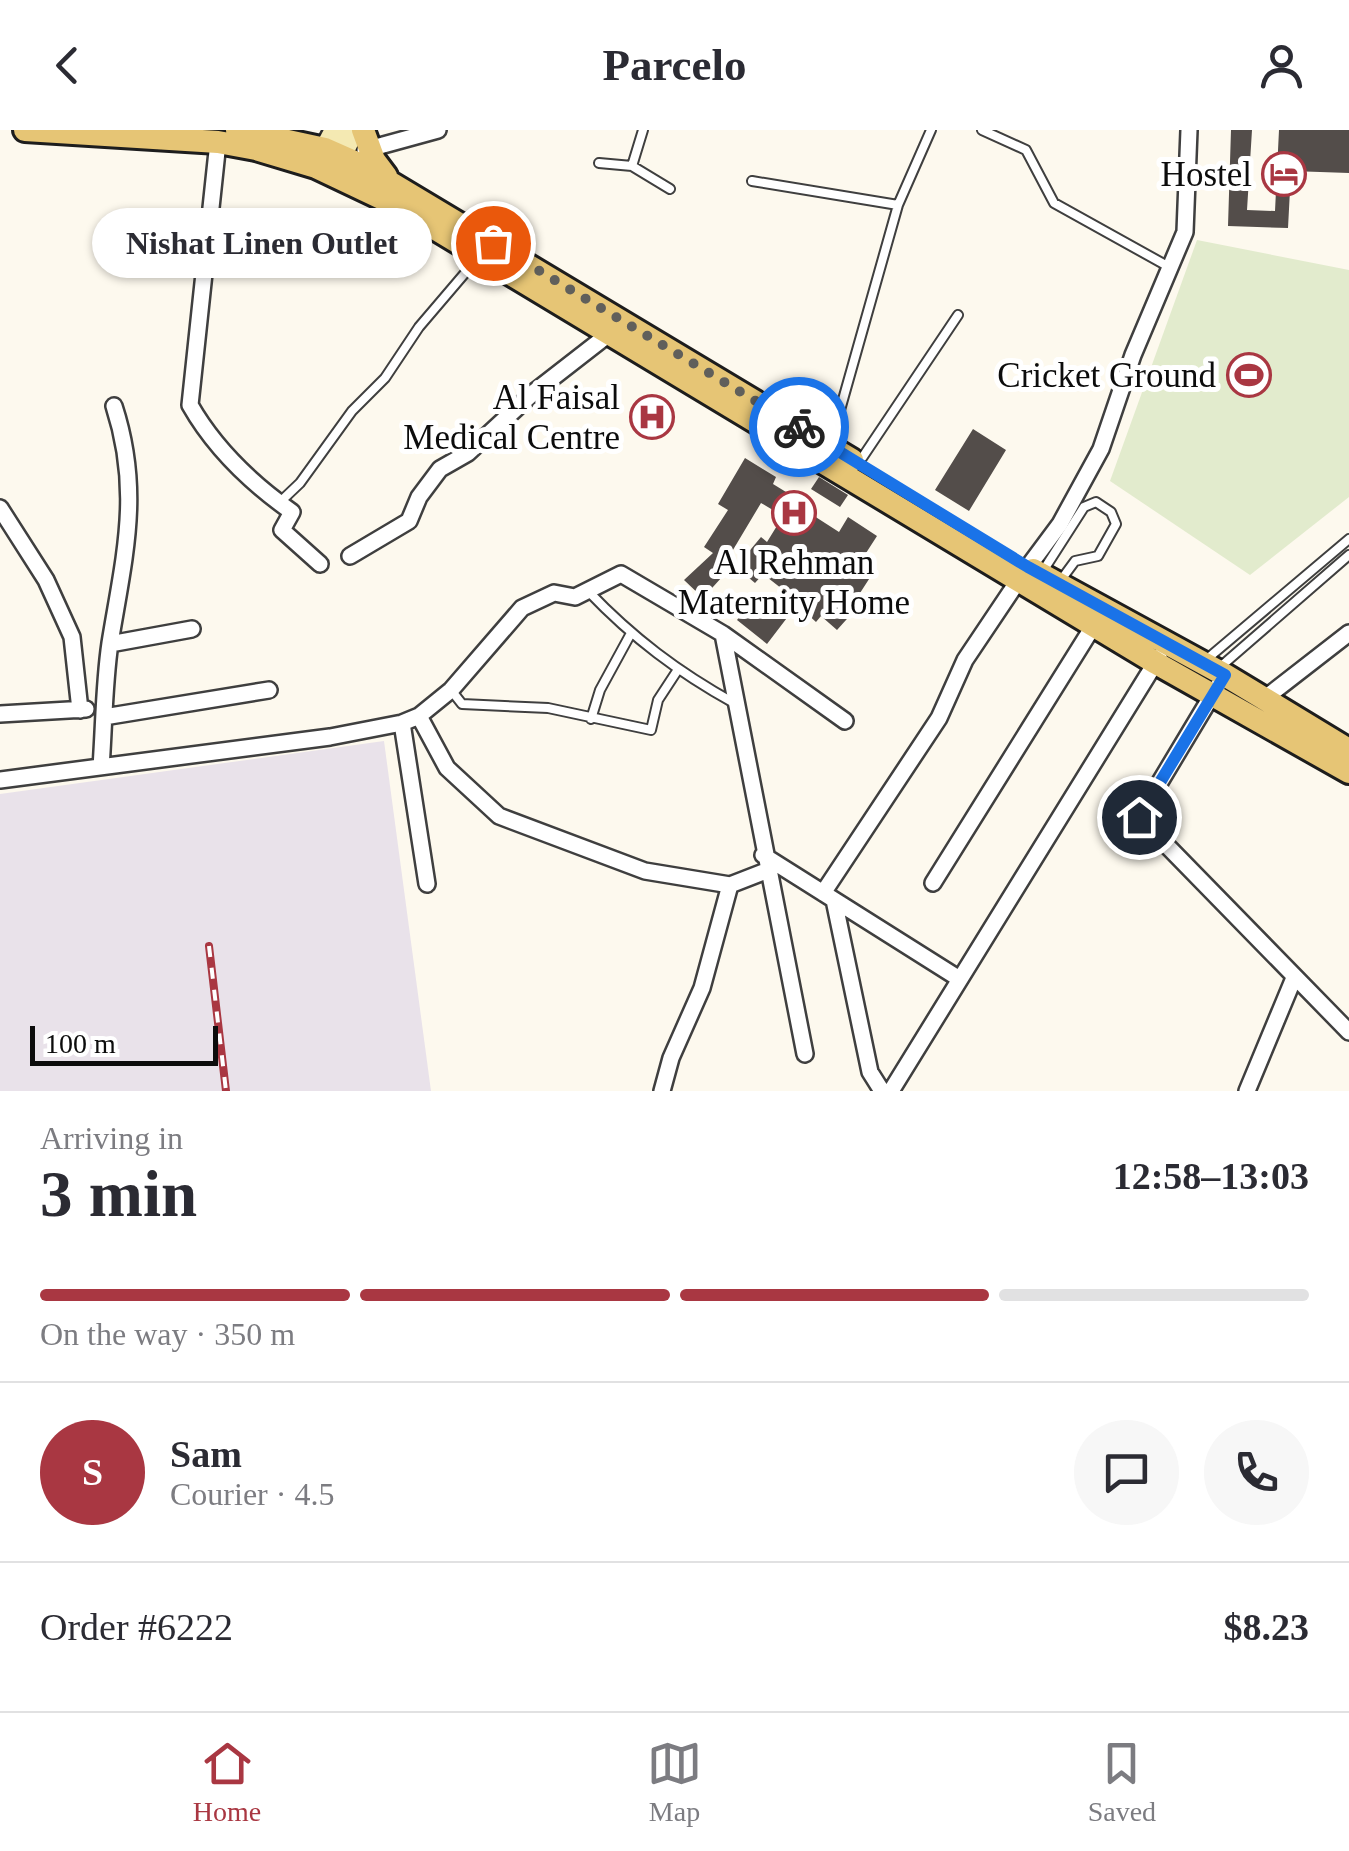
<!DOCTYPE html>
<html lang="en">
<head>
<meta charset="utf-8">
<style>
  :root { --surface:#fff; --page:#f7f7f7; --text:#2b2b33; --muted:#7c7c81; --line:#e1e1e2; --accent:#a93742 }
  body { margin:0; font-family:"Times New Roman",serif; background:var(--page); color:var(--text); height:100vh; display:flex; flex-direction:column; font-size:38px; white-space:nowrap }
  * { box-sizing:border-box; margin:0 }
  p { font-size:32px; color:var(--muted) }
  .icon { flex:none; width:55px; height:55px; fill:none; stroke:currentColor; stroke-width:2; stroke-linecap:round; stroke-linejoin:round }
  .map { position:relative; height:961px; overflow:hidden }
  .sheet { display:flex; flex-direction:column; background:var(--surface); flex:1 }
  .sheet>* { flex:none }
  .scale { position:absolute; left:30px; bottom:25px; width:188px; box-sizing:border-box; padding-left:10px; border:5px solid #0c0c0c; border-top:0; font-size:28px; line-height:35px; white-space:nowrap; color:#0c0c0c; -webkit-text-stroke:8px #fff; paint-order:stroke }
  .pin { position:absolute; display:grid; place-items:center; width:85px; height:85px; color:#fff; margin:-42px; border:5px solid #fff; border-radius:50%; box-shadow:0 2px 10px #0007 }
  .courier { position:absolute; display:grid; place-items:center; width:100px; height:100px; margin:-50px; border:8px solid #1a73e8; border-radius:50%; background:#fff; color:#222; box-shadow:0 2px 12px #0007 }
  .bubble { position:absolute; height:70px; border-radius:35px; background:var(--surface); box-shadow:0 2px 8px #0004; font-size:32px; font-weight:600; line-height:70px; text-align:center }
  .headline em { font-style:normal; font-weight:600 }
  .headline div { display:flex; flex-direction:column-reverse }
  .headline { display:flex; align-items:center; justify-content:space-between; height:170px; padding:0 40px }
  h1 { font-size:65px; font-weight:600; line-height:75px }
  .bar { display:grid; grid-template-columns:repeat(4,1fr); gap:15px 10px; align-content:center; height:120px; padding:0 40px }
  .bar i { height:12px; border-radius:8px; background:var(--line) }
  .bar .current { background:var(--accent) }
  .bar p { grid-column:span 4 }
  .line { display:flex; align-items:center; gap:25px; padding:0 40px; border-top:2px solid var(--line) }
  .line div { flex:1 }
  .round { display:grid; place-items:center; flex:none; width:105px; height:105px; border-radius:52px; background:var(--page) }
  header { display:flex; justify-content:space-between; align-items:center; height:130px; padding:0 40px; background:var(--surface); font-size:45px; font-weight:600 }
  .tab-bar { display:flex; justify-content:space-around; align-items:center; height:140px; border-top:2px solid var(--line); background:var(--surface); font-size:28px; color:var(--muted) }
  .tab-bar a { display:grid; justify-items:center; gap:5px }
  .tab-bar .current { color:var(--accent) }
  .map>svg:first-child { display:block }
  .industrial { fill:#e9e2ea }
  .pitch { fill:#e2ebcd }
  .building { fill:#534d4a }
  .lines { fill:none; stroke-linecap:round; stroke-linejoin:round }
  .service-casing { stroke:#3f3f3f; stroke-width:12 }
  .minor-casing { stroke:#3f3f3f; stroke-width:20 }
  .secondary-casing { stroke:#2e2e2e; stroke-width:25 }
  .primary-casing { stroke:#1d1d1d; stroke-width:28 }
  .service { stroke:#fff; stroke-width:8 }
  .minor { stroke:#fff; stroke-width:15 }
  .secondary { stroke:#f4e9b2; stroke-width:20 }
  .primary { stroke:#e6c575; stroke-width:22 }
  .rail-casing { stroke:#a93742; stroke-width:8 }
  .rail { stroke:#fff; stroke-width:4; stroke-dasharray:11; stroke-linecap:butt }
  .done { stroke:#605f5b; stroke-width:10; stroke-dasharray:0 18 }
  .route { stroke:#1a73e8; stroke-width:12 }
  .labels { text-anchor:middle; stroke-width:10; stroke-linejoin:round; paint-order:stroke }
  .poi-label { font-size:35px; fill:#0c0c0c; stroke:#fff; text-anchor:end }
</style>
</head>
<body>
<header><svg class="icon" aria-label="back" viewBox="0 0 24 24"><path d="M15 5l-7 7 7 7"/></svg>Parcelo<svg class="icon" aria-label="person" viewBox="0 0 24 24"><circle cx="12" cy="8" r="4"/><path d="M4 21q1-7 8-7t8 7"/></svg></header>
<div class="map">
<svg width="1349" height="961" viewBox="0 0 1349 961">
  <rect width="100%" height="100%" fill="#fdf9ee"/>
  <path class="industrial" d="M384,611L431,961H0V664Z"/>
  <path class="pitch" d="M1197,110L1349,140V367L1250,445L1110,351Z"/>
  <path class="building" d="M1231,0H1252L1247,80L1275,81L1279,0H1349V43L1291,41L1288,98L1228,96Z
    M973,299L1006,320L969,381L935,360Z
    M745,328L776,347L773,354L786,362L783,366L839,402L848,387L877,406L857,437L871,446L851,477L855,480L837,500L821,486L816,492L805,482L800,487L793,480L767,514L737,490L755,467L770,479L786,462L763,444L755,453L736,437L761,407L767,412L783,386L761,373L718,445L722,447L703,468L684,450L713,423L704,417L728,380L718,374Z
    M819,347L848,365L840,377L811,359Z"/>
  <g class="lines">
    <g class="service-casing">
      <path id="service" d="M982,0L1026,20L1054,73L1171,138
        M599,33L632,36L670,59
        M632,36L643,0
        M752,51L898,75
        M831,312L898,75L931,0
        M858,334L958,185
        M279,373L300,353L352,281L385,248L419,197L477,129
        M1043,441L1084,377L1096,372L1111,382L1116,394L1098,426L1075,431L1061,450
        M588,461C633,508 678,542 734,573
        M1207,529L1349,409
        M1219,538L1349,425
        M451,560L462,574L548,578L651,600L658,570L677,541
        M591,589L600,560L630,505"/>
    </g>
    <g class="minor-casing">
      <path id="minor" d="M218,12L190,275C215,319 251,353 292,382L282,400L320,434
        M365,20L438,0
        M0,378L46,450L72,507L80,580
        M350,426L409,391L419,367L440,339L468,323L533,263L614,200
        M1028,437L1060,394L1101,319L1133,225L1185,102L1189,0
        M723,504L805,924
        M110,514L192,499
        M1217,557L1139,687L1349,902
        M1264,569L1349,503
        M0,584L86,579
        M419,586L447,638L499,686L645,741L730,755L766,741
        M104,587L269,560
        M402,593L427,754
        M101,637C104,596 104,554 110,513C124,427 142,362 114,276
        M0,650L330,607L402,593L419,586L451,560L522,478L554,463L575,467L621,444L723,504L845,591
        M763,725L958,848
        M933,753L1094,495
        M823,763L939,588L965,530L1020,448
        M834,770L870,942L882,961
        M662,961L671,928L702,858L730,755
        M891,961L1159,527
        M1247,961L1294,848"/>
    </g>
    <g class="secondary-casing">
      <path id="secondary" d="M319,30L335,0
        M335,39L354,0"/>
    </g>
    <g class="primary-casing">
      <path id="primary" d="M25,0L218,12L256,19L316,37L396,75L1156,533L1349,642
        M237,0L325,19L359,34L852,330
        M363,0L374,30L386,46
        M1033,440L1225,545L1349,620"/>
    </g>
    <use href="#service" class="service"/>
    <use href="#minor" class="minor"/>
    <use href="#secondary" class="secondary"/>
    <use href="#primary" class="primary"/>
    <g class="rail-casing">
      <path id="rail" d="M209,816L226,961"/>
    </g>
    <use href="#rail" class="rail"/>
  </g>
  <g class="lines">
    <path class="done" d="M493,113L799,297"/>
    <path class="route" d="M799,297L1028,437L1225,545L1139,687"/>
  </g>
  <defs>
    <g id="hotel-ring" transform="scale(2.25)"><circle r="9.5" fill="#fff" stroke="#a93742" stroke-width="1.5"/><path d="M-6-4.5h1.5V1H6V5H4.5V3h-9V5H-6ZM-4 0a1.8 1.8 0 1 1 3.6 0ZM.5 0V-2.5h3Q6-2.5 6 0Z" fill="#a93742"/></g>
    <g id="stadium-ring" transform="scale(2.25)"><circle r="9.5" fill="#fff" stroke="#a93742" stroke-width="1.5"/><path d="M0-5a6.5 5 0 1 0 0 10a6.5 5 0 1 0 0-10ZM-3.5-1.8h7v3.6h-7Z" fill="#a93742"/></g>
    <g id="hospital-ring" transform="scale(2.25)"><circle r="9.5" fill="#fff" stroke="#a93742" stroke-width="1.5"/><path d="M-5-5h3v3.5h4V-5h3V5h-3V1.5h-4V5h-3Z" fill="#a93742"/></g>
  </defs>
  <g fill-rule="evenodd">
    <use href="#hotel-ring" x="1284" y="44"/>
    <use href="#stadium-ring" x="1249" y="245"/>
    <use href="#hospital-ring" x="652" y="287"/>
    <use href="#hospital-ring" x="794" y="383"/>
  </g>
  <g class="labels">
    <g class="poi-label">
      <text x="1252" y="56">Hostel</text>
      <text x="1216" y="257">Cricket Ground</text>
      <text x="620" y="279">Al Faisal<tspan x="620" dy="40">Medical Centre</tspan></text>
      <text x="794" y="444" text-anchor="middle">Al Rehman<tspan x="794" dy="40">Maternity Home</tspan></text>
    </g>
  </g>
</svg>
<div class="scale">100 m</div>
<div class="pin" style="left:493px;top:113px;background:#ea580c"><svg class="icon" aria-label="bag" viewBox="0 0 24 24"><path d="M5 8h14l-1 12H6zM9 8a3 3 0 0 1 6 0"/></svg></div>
<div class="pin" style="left:1139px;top:687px;background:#1f2937"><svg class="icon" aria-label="home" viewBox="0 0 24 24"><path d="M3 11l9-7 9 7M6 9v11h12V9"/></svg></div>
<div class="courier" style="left:799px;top:297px"><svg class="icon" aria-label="bike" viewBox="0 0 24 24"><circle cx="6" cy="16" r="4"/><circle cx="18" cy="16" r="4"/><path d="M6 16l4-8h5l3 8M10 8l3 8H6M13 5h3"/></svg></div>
<div class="bubble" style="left:92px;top:78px;width:340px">Nishat Linen Outlet</div>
</div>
<section class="sheet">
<div class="headline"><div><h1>3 min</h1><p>Arriving in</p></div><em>12:58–13:03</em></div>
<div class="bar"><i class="current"></i><i class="current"></i><i class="current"></i><i></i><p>On the way · 350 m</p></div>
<div class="line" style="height:180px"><b class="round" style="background:var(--accent);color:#fff">S</b><div><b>Sam</b><p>Courier · 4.5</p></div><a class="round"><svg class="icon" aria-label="chat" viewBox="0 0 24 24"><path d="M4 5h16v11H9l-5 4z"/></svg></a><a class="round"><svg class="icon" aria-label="phone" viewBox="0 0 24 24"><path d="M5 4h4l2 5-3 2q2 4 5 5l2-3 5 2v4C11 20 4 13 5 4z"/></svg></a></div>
<div class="line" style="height:130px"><div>Order #6222</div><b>$8.23</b></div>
</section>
<nav class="tab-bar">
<a class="current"><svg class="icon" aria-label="home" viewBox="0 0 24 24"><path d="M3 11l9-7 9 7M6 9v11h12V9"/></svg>Home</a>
<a><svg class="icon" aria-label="map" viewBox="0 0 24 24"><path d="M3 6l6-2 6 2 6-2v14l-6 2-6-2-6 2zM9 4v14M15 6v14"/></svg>Map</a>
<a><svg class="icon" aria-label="saved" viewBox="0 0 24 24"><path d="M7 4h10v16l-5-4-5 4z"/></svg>Saved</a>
</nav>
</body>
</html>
